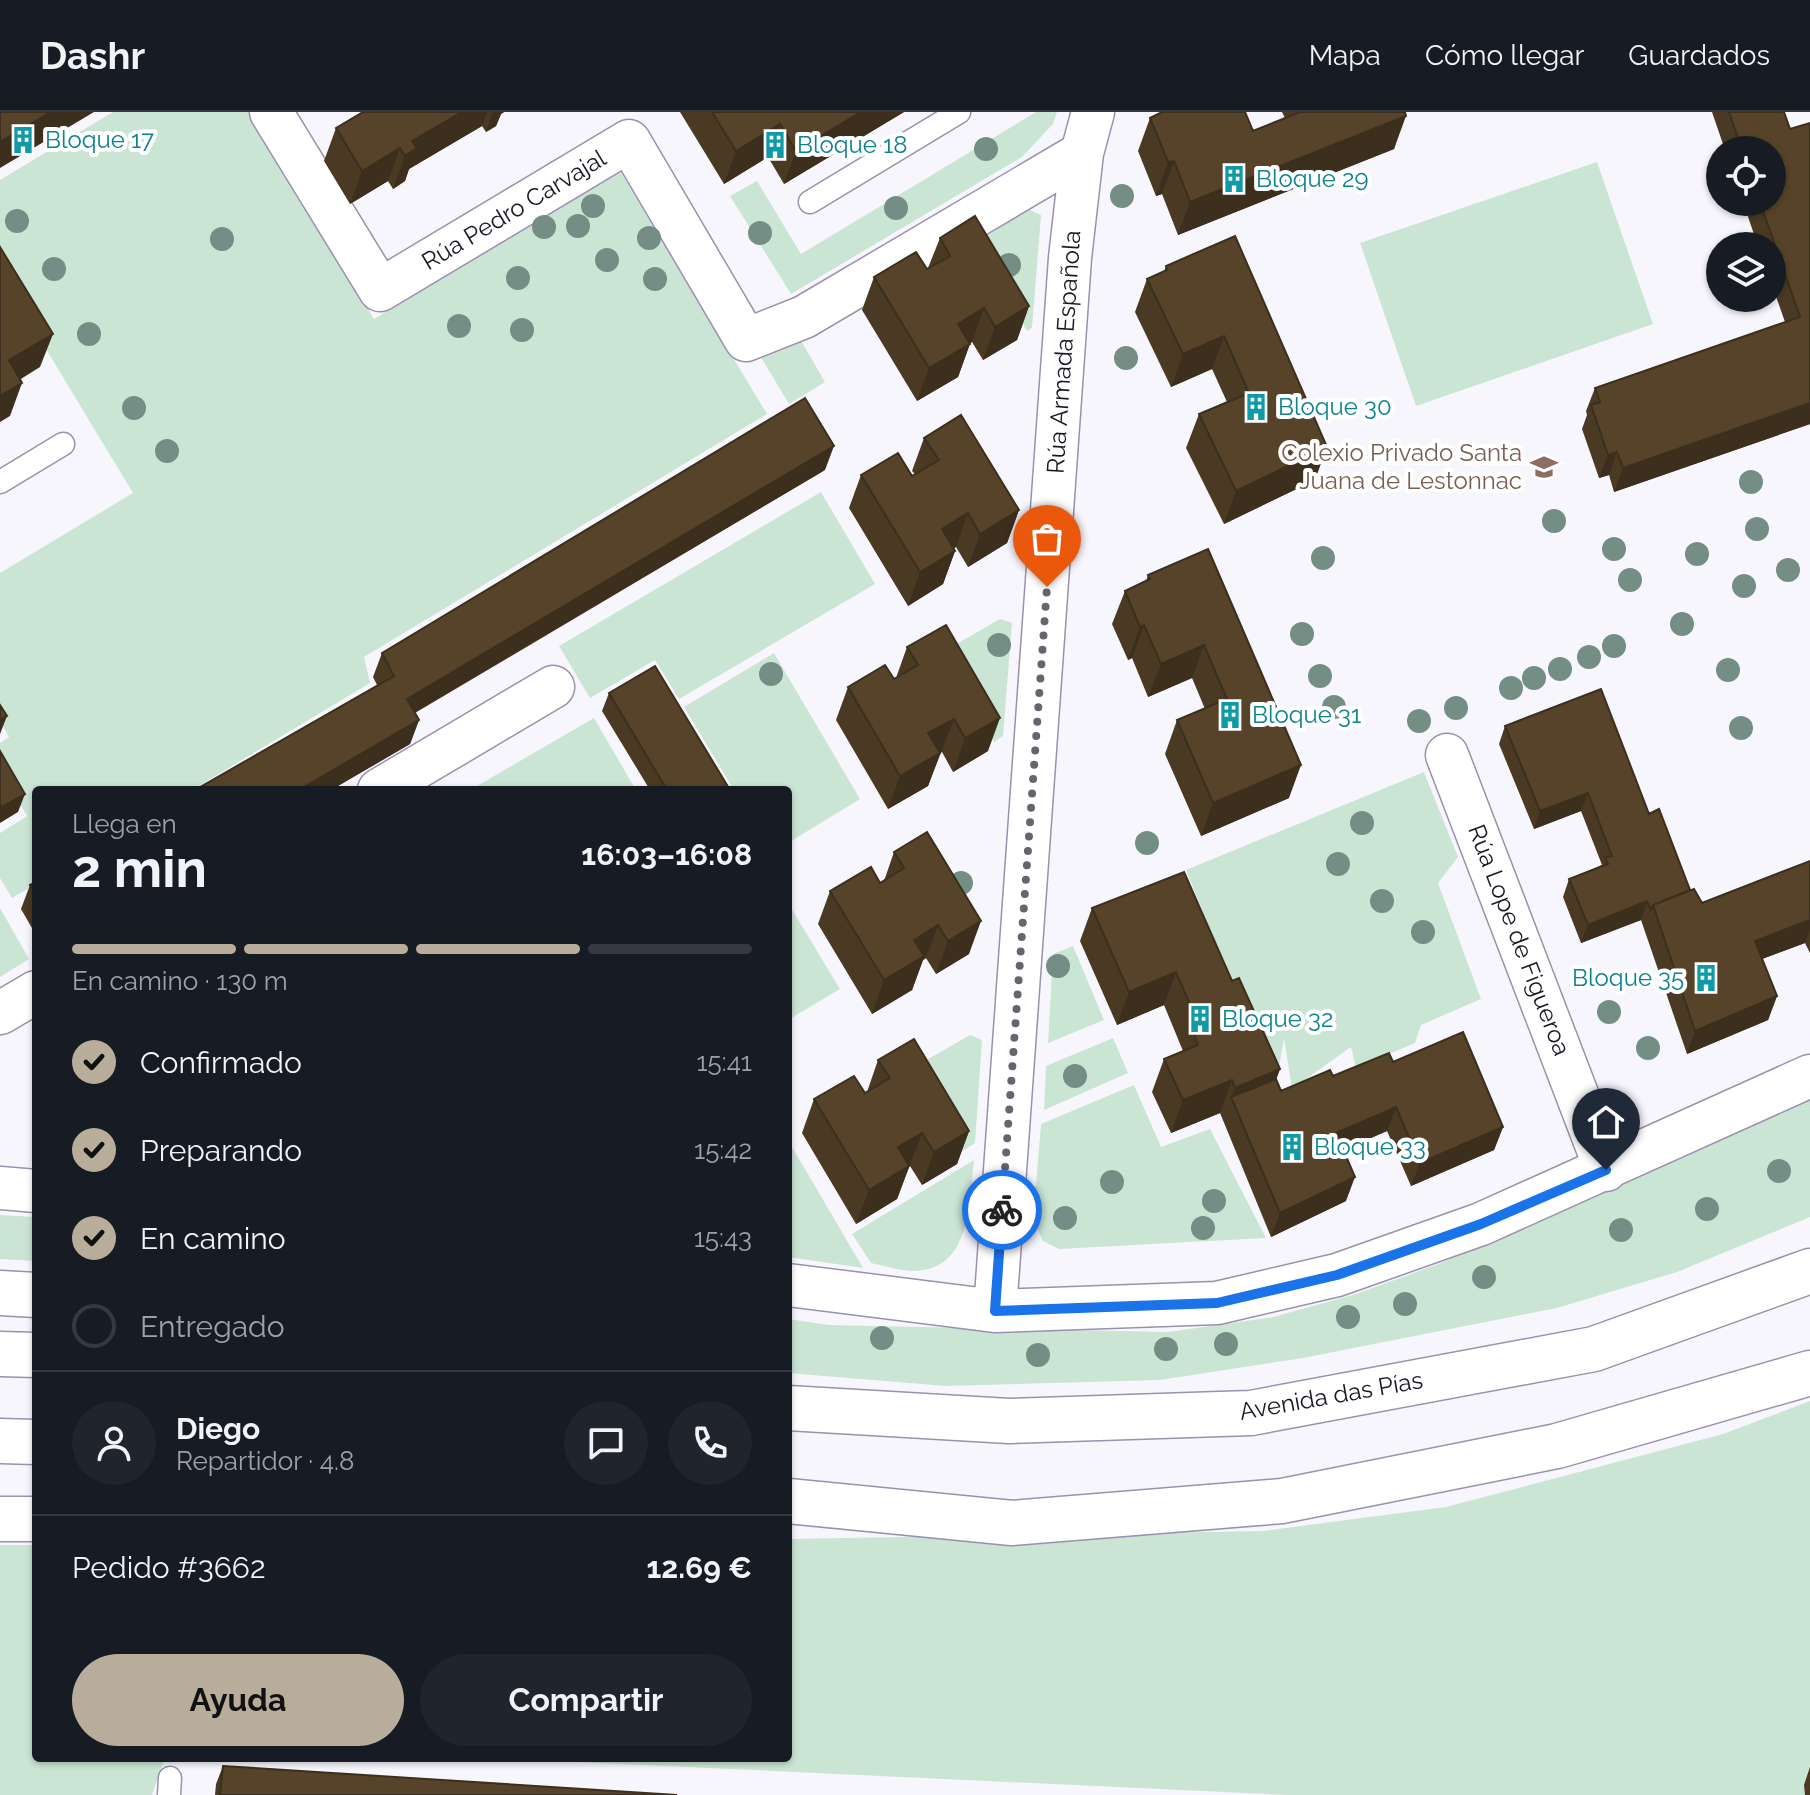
<!DOCTYPE html>
<html lang="es">
<head>
<meta charset="utf-8">
<style>
  :root { --surface:#171b24; --page:#20242c; --text:#f1f3f6; --muted:#9ea1a6; --line:#363941; --accent:#b8ad9a }
  body { margin:0; font-family:Raleway,sans-serif; background:var(--page); color:var(--text); height:100vh; display:flex; flex-direction:column; font-size:30px; white-space:nowrap }
  * { box-sizing:border-box; margin:0 }
  p { font-size:26px; color:var(--muted) }
  .icon { flex:none; width:44px; height:44px; fill:none; stroke:currentColor; stroke-width:2; stroke-linecap:round; stroke-linejoin:round }
  .map { position:relative; flex:1; overflow:hidden }
  .drawer { position:absolute; left:32px; top:674px; width:760px; height:976px; display:flex; flex-direction:column; background:var(--surface); border-radius:8px; box-shadow:0 2px 6px #0004 }
  .drawer>* { flex:none }
  .fabs { position:absolute; left:1706px; top:24px; display:grid; gap:16px }
  .fabs a { display:grid; place-items:center; width:80px; height:80px; border-radius:50%; background:var(--surface); box-shadow:0 2px 6px #0004; font-size:40px }
  .pin { position:absolute; display:grid; place-items:center; width:68px; height:68px; color:#fff; margin:-82px -34px; border-radius:50% 50% 50% 0; rotate:-45deg; box-shadow:0 0 8px #0007 }
  .pin .icon { rotate:45deg }
  .courier { position:absolute; display:grid; place-items:center; width:80px; height:80px; margin:-40px; border:6px solid #1a73e8; border-radius:50%; background:#fff; color:#222; box-shadow:0 2px 10px #0007 }
  .overview em { font-style:normal; font-weight:700 }
  .overview div { display:flex; flex-direction:column-reverse }
  .overview { display:flex; align-items:center; justify-content:space-between; height:136px; padding:0 40px }
  h1 { font-size:52px; font-weight:700; line-height:60px }
  .bar { display:grid; grid-template-columns:repeat(4,1fr); gap:12px 8px; align-content:center; height:96px; padding:0 40px }
  .bar i { height:10px; border-radius:6px; background:var(--line) }
  .bar .active { background:var(--accent) }
  .bar p { grid-column:span 4 }
  .line { display:flex; align-items:center; gap:20px; padding:0 40px; border-top:2px solid var(--line) }
  .line div { flex:1 }
  .round { display:grid; place-items:center; flex:none; width:84px; height:84px; border-radius:42px; background:var(--page) }
  ol { padding:0 40px; list-style:none }
  li { display:flex; align-items:center; gap:24px; height:88px }
  li p { margin-inline-start:auto }
  li .icon { padding:8px; border-radius:50%; background:var(--accent); color:#111; stroke-width:4 }
  li:last-child { color:var(--muted) }
  li i { width:44px; height:44px; border:4px solid var(--line); border-radius:50% }
  .button { display:flex; gap:16px; margin-top:auto; padding:16px 40px }
  .button a { flex:1; height:92px; border-radius:48px; background:var(--accent); color:#111; font-size:32px; font-weight:700; line-height:92px; text-align:center }
  .button a+a { background:var(--page); color:var(--text) }
  header { display:flex; align-items:center; gap:48px; box-sizing:border-box; height:112px; padding:0 40px; background:var(--surface); border-bottom:2px solid var(--line) }
  header strong { font-size:38px }
  nav { display:flex; gap:44px; margin-inline-start:auto; font-size:28px }
  .map>svg:first-child { display:block }
  .green { fill:#cbe5d4 }
  .lines { fill:none; stroke-linecap:round; stroke-linejoin:round }
  .lane-casing { stroke:#9a90af; stroke-width:25 }
  .street-casing { stroke:#9a90af; stroke-width:45 }
  .highway-casing { stroke:#9a90af; stroke-width:47 }
  .lane { stroke:#fff; stroke-width:22 }
  .street { stroke:#fff; stroke-width:42 }
  .highway { stroke:#fff; stroke-width:44 }
  .tree { fill:#758e85 }
  .wall { fill:#4a3a24 }
  .shaded-wall { fill:#3c2f1d }
  .building { fill:#56432a; stroke:#3c2f1d; stroke-width:2 }
  .done { stroke:#68646f; stroke-width:8; stroke-dasharray:0 14.4 }
  .route { stroke:#1a73e8; stroke-width:10 }
  .labels { text-anchor:middle; stroke-width:8; stroke-linejoin:round; paint-order:stroke }
  .culture-label { font-size:24px; fill:#0d838f; stroke:#fff; text-anchor:start }
  .street-label { font-size:24px; fill:#1a1622; stroke:#fff }
  .education-label { font-size:24px; fill:#785e54; stroke:#fff; text-anchor:end }
</style>
</head>
<body>
<header>
<strong>Dashr</strong>
<nav><a>Mapa</a><a>Cómo llegar</a><a>Guardados</a></nav>
</header>
<div class="map">
<svg width="1810" height="1683" viewBox="0 0 1810 1683">
  <rect width="100%" height="100%" fill="#f8f6fd"/>
  <path class="green" d="M113,0H248L374,207L620,59L767,302L364,545L370,571L192,678H36V772L12,786L0,766V721L27,704L0,659V631L9,625L0,609V461L133,381L0,161V68Z
    M1036,0H1057L1053,12L1022,45L791,182L730,84L757,69L801,142Z
    M1597,50L1653,212L1416,294L1360,131Z
    M1028,97L1041,103L1032,216L1027,219L975,132Z
    M796,220L825,270L789,292L759,242Z
    M821,380L875,472L679,587L655,548L590,586L559,534Z
    M1000,507L1012,511L1003,624L994,630L941,541Z
    M774,541L860,687L788,731V678H734L684,595Z
    M594,606L636,678H470Z
    M1424,660L1458,745L1438,771L1481,887L1421,913L1415,931L1356,956L1351,935L1292,977L1284,926L1275,978L1186,758Z
    M788,791L840,877L788,908Z
    M0,796L29,847L0,865Z
    M1073,834L1104,908L1048,931L1053,842Z
    M970,923L982,928L975,1031L963,1039L911,957Z
    M1113,926L1128,961L1044,998L1046,954Z
    M1134,973L1161,1035L1210,1017L1266,1126L1059,1137L1043,1129L1033,1108L1041,1012Z
    M1810,982V1105L1677,1160L1557,1196L1303,1246L1160,1268L946,1274L788,1261V1207L829,1213L1168,1220L1273,1205L1356,1182L1441,1151Z
    M788,1028L863,1156L788,1145Z
    M974,1048C969,1089 972,1157 915,1159C901,1159 884,1154 871,1151L852,1122Z
    M0,1103L36,1105V1149L0,1147Z
    M1810,1289V1683H1287L494,1646H788V1427L1262,1419L1446,1395L1723,1322Z
    M0,1433H36V1646H165L152,1683H0Z"/>
  <g class="lines">
    <g class="lane-casing">
      <path id="lane" d="M810,90L959,0
        M0,370L63,332
        M169,1683L170,1666"/>
    </g>
    <g class="street-casing">
      <path id="street" d="M271,0L380,178L629,29L746,228L804,205L1082,41
        M1447,643L1606,1058
        M379,678L553,575
        M0,901L36,880
        M0,1076L36,1079
        M788,1173L995,1199L1217,1191L1337,1163L1481,1112L1810,964
        M995,1199L1070,146L1082,41L1093,0"/>
    </g>
    <g class="highway-casing">
      <path id="highway" d="M0,1181L36,1183
        M0,1242L36,1243
        M788,1296L1009,1309L1251,1301L1594,1237L1810,1159
        M0,1329L36,1330
        M788,1389L1012,1411L1282,1389L1557,1334L1810,1261
        M0,1407H36"/>
    </g>
    <use href="#lane" class="lane"/>
    <use href="#street" class="street"/>
    <use href="#highway" class="highway"/>
  </g>
  <g class="tree">
    <circle cx="986" cy="37" r="12"/>
    <circle cx="1122" cy="84" r="12"/>
    <circle cx="593" cy="94" r="12"/>
    <circle cx="896" cy="96" r="12"/>
    <circle cx="17" cy="109" r="12"/>
    <circle cx="578" cy="114" r="12"/>
    <circle cx="544" cy="115" r="12"/>
    <circle cx="760" cy="121" r="12"/>
    <circle cx="649" cy="126" r="12"/>
    <circle cx="222" cy="127" r="12"/>
    <circle cx="607" cy="148" r="12"/>
    <circle cx="1009" cy="153" r="12"/>
    <circle cx="54" cy="157" r="12"/>
    <circle cx="518" cy="166" r="12"/>
    <circle cx="655" cy="167" r="12"/>
    <circle cx="459" cy="214" r="12"/>
    <circle cx="522" cy="218" r="12"/>
    <circle cx="89" cy="222" r="12"/>
    <circle cx="1126" cy="246" r="12"/>
    <circle cx="134" cy="296" r="12"/>
    <circle cx="167" cy="339" r="12"/>
    <circle cx="1751" cy="370" r="12"/>
    <circle cx="1554" cy="409" r="12"/>
    <circle cx="1757" cy="417" r="12"/>
    <circle cx="1614" cy="437" r="12"/>
    <circle cx="1697" cy="442" r="12"/>
    <circle cx="1323" cy="446" r="12"/>
    <circle cx="1788" cy="458" r="12"/>
    <circle cx="1630" cy="468" r="12"/>
    <circle cx="1744" cy="474" r="12"/>
    <circle cx="1682" cy="512" r="12"/>
    <circle cx="1302" cy="522" r="12"/>
    <circle cx="999" cy="533" r="12"/>
    <circle cx="1614" cy="534" r="12"/>
    <circle cx="1589" cy="545" r="12"/>
    <circle cx="1560" cy="557" r="12"/>
    <circle cx="1728" cy="558" r="12"/>
    <circle cx="771" cy="562" r="12"/>
    <circle cx="1320" cy="564" r="12"/>
    <circle cx="1534" cy="566" r="12"/>
    <circle cx="1511" cy="576" r="12"/>
    <circle cx="1334" cy="595" r="12"/>
    <circle cx="1456" cy="596" r="12"/>
    <circle cx="1419" cy="609" r="12"/>
    <circle cx="1741" cy="616" r="12"/>
    <circle cx="1362" cy="711" r="12"/>
    <circle cx="1147" cy="731" r="12"/>
    <circle cx="1338" cy="752" r="12"/>
    <circle cx="961" cy="771" r="12"/>
    <circle cx="1382" cy="789" r="12"/>
    <circle cx="1423" cy="820" r="12"/>
    <circle cx="1058" cy="854" r="12"/>
    <circle cx="1609" cy="900" r="12"/>
    <circle cx="1648" cy="936" r="12"/>
    <circle cx="1075" cy="964" r="12"/>
    <circle cx="1779" cy="1059" r="12"/>
    <circle cx="1112" cy="1070" r="12"/>
    <circle cx="1214" cy="1089" r="12"/>
    <circle cx="1707" cy="1097" r="12"/>
    <circle cx="1065" cy="1106" r="12"/>
    <circle cx="1203" cy="1116" r="12"/>
    <circle cx="1621" cy="1118" r="12"/>
    <circle cx="1484" cy="1165" r="12"/>
    <circle cx="1405" cy="1192" r="12"/>
    <circle cx="1348" cy="1205" r="12"/>
    <circle cx="882" cy="1226" r="12"/>
    <circle cx="1226" cy="1232" r="12"/>
    <circle cx="1166" cy="1237" r="12"/>
    <circle cx="1038" cy="1243" r="12"/>
  </g>
  <path class="wall" d="M363,0H504L501,2L496,14L486,20L482,14L409,57L405,69L393,77L388,69L350,92L324,49L336,16Z
    M680,0H904L784,72L768,45L724,72Z
    M1282,0H1405L1394,37L1178,123L1162,82L1156,84L1138,39L1150,6L1253,19L1285,6Z
    M1712,0H1784L1810,312L1614,380L1609,363L1599,366L1582,317L1587,303L1586,299L1595,276L1785,210L1772,173V134H1758L1743,90H1772V38H1725Z
    M1235,124L1315,368L1224,412L1186,336L1199,302L1227,290L1212,257L1171,275L1135,200L1147,167L1164,160L1166,154Z
    M940,126L1029,194L1017,228L983,248L972,230L970,231L958,265L917,289L862,198L874,165L928,156Z
    M924,326L1019,398L1007,431L968,455L956,435L954,436L955,439L943,472L908,494L849,396L861,363L912,364L915,362L912,359Z
    M825,358L415,601L419,608L410,632L331,678H195L377,573L373,565L382,541Z
    M1208,437L1289,686L1201,724L1165,642L1177,608L1205,597L1192,566L1148,585L1132,546L1128,548L1112,512L1125,479L1146,469L1148,463Z
    M907,535L988,639L953,660L942,640L940,641L928,674L888,697L836,608L848,575L896,566Z
    M609,581L730,678H650L602,599Z
    M1505,614L1649,702L1690,778L1702,791L1810,749V841L1805,831L1762,847L1777,884L1768,908L1687,942L1641,808L1581,831L1563,785L1569,767L1602,753L1581,699L1534,717L1499,632Z
    M894,740L969,842L936,862L926,846L923,848L912,878L872,902L818,812L830,779L880,771L884,769Z
    M36,770V823L21,797L30,773Z
    M1092,796L1232,869L1280,957L1276,967L1281,979L1333,964L1393,950L1503,1015L1494,1038L1411,1074L1387,1019L1343,1038L1346,1089L1271,1125L1220,1001L1171,1021L1152,980L1164,947L1183,939L1164,893L1117,913L1080,829Z
    M878,948L969,1019L957,1052L922,1073L910,1054L909,1055L897,1087L856,1112L802,1021L814,987L867,980Z
    M223,1654L677,1683H215L216,1672Z
    M1810,1655V1683H1805L1804,1673Z"/>
  <path class="shaded-wall" d="M51,0H94L0,56V30Z
    M462,0H487L482,14L409,57L405,69L393,77L405,44L412,29Z
    M493,0H504L501,2L496,14L486,20Z
    M861,0H904L784,72L796,39Z
    M1406,4L1394,37L1178,123L1190,90Z
    M780,12L768,45L724,72L736,39Z
    M400,36L388,69L350,92L362,59Z
    M1174,49L1162,82L1156,84L1168,50Z
    M1029,194L1017,228L983,248L995,215Z
    M984,196L972,230L946,245L958,212Z
    M53,222L40,255L0,280L9,248Z
    M1224,224L1212,257L1171,275L1183,242Z
    M970,232L958,265L917,289L929,256Z
    M22,271L10,304L0,310V284Z
    M1810,291V312L1614,380L1623,356Z
    M834,334L825,358L398,610L407,587Z
    M1327,335L1315,368L1224,412L1236,379Z
    M1617,340L1609,363L1599,366L1608,343Z
    M1019,398L1007,431L968,455L980,422Z
    M968,401L956,435L930,451L942,417Z
    M955,439L943,472L908,494L920,460Z
    M1144,513L1132,546L1128,548L1140,515Z
    M1204,533L1192,566L1148,585L1161,552Z
    M7,604L0,622V608Z
    M1000,606L988,639L953,660L965,626Z
    M954,607L928,674L888,697L900,664L928,621Z
    M419,608L410,632L331,678H299Z
    M1301,653L1289,686L1201,724L1213,691Z
    M1588,681L1581,699L1534,717L1540,699Z
    M25,682L18,700L0,711V696Z
    M1647,789L1641,808L1581,831L1588,813Z
    M1810,808V818L1805,831L1746,853L1755,829Z
    M981,809L969,842L936,862L948,829Z
    M938,813L926,846L923,848L912,878L872,902L884,868L914,828Z
    M1176,860L1164,893L1117,913L1129,880Z
    M1777,884L1768,908L1687,942L1695,919Z
    M1280,957L1268,990L1231,985L1235,976Z
    M1232,968L1220,1001L1171,1021L1183,988Z
    M1396,995L1387,1019L1327,1045L1336,1021Z
    M1503,1015L1494,1038L1411,1074L1420,1051Z
    M969,1019L957,1052L922,1073L934,1040Z
    M922,1021L897,1087L856,1112L869,1078L898,1035Z
    M1355,1065L1346,1089L1271,1125L1280,1101Z"/>
  <path class="building" d="M0,0H51L0,30Z
    M363,0H462L412,29L417,36L405,44L400,36L362,59L336,16Z
    M712,0H861L796,39L780,12L736,39Z
    M1162,0H1245L1253,19L1300,0H1405L1406,4L1190,90L1174,49L1168,50L1150,6Z
    M1729,0H1784L1790,17L1810,11V291L1623,356L1617,340L1608,343L1591,293L1600,290L1595,276L1800,205L1760,90H1772V38H1742Z
    M975,104L1029,194L995,215L984,196L958,212L970,232L929,256L874,165L916,140L927,157L950,144L940,126Z
    M1235,124L1327,335L1236,379L1199,302L1249,281L1224,224L1183,242L1147,167L1167,158L1166,154Z
    M0,135L53,222L9,248L22,271L0,284Z
    M805,286L834,334L407,587L419,608L299,678H195L394,564L382,541Z
    M961,303L1019,398L980,422L968,401L942,417L955,439L920,460L861,363L898,341L912,364L939,348L924,326Z
    M1208,437L1301,653L1213,691L1177,608L1227,587L1204,533L1161,552L1144,513L1140,515L1125,479L1150,467L1148,463Z
    M946,513L1000,606L965,626L954,607L928,621L940,641L900,664L848,575L885,553L894,567L918,553L907,535Z
    M655,554L730,678H667L609,581Z
    M1601,577L1649,702L1659,697L1690,778L1653,793L1651,798L1647,789L1588,813L1569,767L1608,752L1605,746L1612,744L1588,681L1540,699L1505,614Z
    M0,593L7,604L0,608Z
    M0,639L25,682L0,696Z
    M927,720L981,809L948,829L938,813L914,828L924,844L884,868L830,779L871,755L880,771L904,756L894,740Z
    M1810,749V808L1755,829L1777,884L1695,919L1653,793L1694,777L1702,791Z
    M1184,760L1232,869L1239,866L1280,957L1235,976L1232,968L1183,988L1164,947L1198,933L1193,920L1201,918L1176,860L1129,880L1092,796Z
    M36,770V784L30,773Z
    M1463,920L1503,1015L1420,1051L1396,995L1336,1021L1355,1065L1280,1101L1231,985L1276,967L1281,979L1330,958L1333,964L1389,941L1393,950Z
    M914,927L969,1019L934,1040L922,1021L898,1035L909,1054L869,1078L814,987L854,964L865,981L890,966L878,948Z
    M223,1654L677,1683H220Z"/>
  <g class="lines">
    <path class="done" d="M1002,1098L1047,475"/>
    <path class="route" d="M1002,1098L995,1199L1217,1191L1337,1163L1481,1112L1606,1058"/>
  </g>
  <defs>
    <g id="building-bare" transform="scale(2.16)"><path d="M-4-6H4V6H1V3H-1V6H-4ZM-2.5-4.3h1.7v1.8h-1.7ZM.8-4.3h1.7v1.8H.8ZM-2.5-1h1.7V.8h-1.7ZM.8-1h1.7V.8H.8Z" fill="#0f9aa8" stroke="#fff" stroke-width="2.5" paint-order="stroke"/></g>
    <g id="school-bare" transform="scale(2.16)"><path d="M0-5L7-2L0 1L-7-2ZM-4 1L0 2.5L4 1V4Q0 6-4 4Z" fill="#8d6e63" stroke="#fff" stroke-width="2.5" paint-order="stroke"/></g>
  </defs>
  <g fill-rule="evenodd">
    <use href="#building-bare" x="23" y="28"/>
    <use href="#building-bare" x="775" y="33"/>
    <use href="#building-bare" x="1234" y="67"/>
    <use href="#building-bare" x="1256" y="295"/>
    <use href="#school-bare" x="1544" y="355"/>
    <use href="#building-bare" x="1230" y="603"/>
    <use href="#building-bare" x="1706" y="866"/>
    <use href="#building-bare" x="1200" y="907"/>
    <use href="#building-bare" x="1292" y="1035"/>
  </g>
  <g class="labels">
    <g class="culture-label">
      <text x="45" y="36">Bloque 17</text>
      <text x="797" y="41">Bloque 18</text>
      <text x="1256" y="75">Bloque 29</text>
      <text x="1278" y="303">Bloque 30</text>
      <text x="1252" y="611">Bloque 31</text>
      <text x="1684" y="874" text-anchor="end">Bloque 35</text>
      <text x="1222" y="915">Bloque 32</text>
      <text x="1314" y="1043">Bloque 33</text>
    </g>
    <g class="street-label">
      <text transform="translate(514 98) rotate(-31)" y="8">Rúa Pedro Carvajal</text>
      <text transform="translate(1064 240) rotate(-86)" y="8">Rúa Armada Española</text>
      <text transform="translate(1519 828) rotate(69)" y="8">Rúa Lope de Figueroa</text>
      <text transform="translate(1331 1284) rotate(-10)" y="8">Avenida das Pías</text>
    </g>
    <g class="education-label">
      <text x="1522" y="349">Colexio Privado Santa<tspan x="1522" dy="28">Juana de Lestonnac</tspan></text>
    </g>
  </g>
</svg>
<div class="fabs">
<a><svg class="icon" aria-label="locate" viewBox="0 0 24 24"><circle cx="12" cy="12" r="6"/><path d="M12 2v4M12 18v4M2 12h4M18 12h4"/></svg></a>
<a><svg class="icon" aria-label="layers" viewBox="0 0 24 24"><path d="M12 4l9 5-9 5-9-5zM3 14l9 5 9-5"/></svg></a>
</div>
<div class="pin" style="left:1047px;top:475px;background:#ea580c"><svg class="icon" aria-label="bag" viewBox="0 0 24 24"><path d="M5 8h14l-1 12H6zM9 8a3 3 0 0 1 6 0"/></svg></div>
<div class="pin" style="left:1606px;top:1058px;background:#1f2937"><svg class="icon" aria-label="home" viewBox="0 0 24 24"><path d="M3 11l9-7 9 7M6 9v11h12V9"/></svg></div>
<div class="courier" style="left:1002px;top:1098px"><svg class="icon" aria-label="bike" viewBox="0 0 24 24"><circle cx="6" cy="16" r="4"/><circle cx="18" cy="16" r="4"/><path d="M6 16l4-8h5l3 8M10 8l3 8H6M13 5h3"/></svg></div>
<section class="drawer">
<div class="overview"><div><h1>2 min</h1><p>Llega en</p></div><em>16:03–16:08</em></div>
<div class="bar"><i class="active"></i><i class="active"></i><i class="active"></i><i></i><p>En camino · 130 m</p></div>
<ol>
<li><svg class="icon" aria-label="check" viewBox="0 0 24 24"><path d="M5 12l5 5 9-10"/></svg>Confirmado<p>15:41</p></li>
<li><svg class="icon" aria-label="check" viewBox="0 0 24 24"><path d="M5 12l5 5 9-10"/></svg>Preparando<p>15:42</p></li>
<li><svg class="icon" aria-label="check" viewBox="0 0 24 24"><path d="M5 12l5 5 9-10"/></svg>En camino<p>15:43</p></li>
<li><i></i>Entregado</li>
</ol>
<div class="line" style="height:144px"><a class="round"><svg class="icon" aria-label="person" viewBox="0 0 24 24"><circle cx="12" cy="8" r="4"/><path d="M4 21q1-7 8-7t8 7"/></svg></a><div><b>Diego</b><p>Repartidor · 4.8</p></div><a class="round"><svg class="icon" aria-label="chat" viewBox="0 0 24 24"><path d="M4 5h16v11H9l-5 4z"/></svg></a><a class="round"><svg class="icon" aria-label="phone" viewBox="0 0 24 24"><path d="M5 4h4l2 5-3 2q2 4 5 5l2-3 5 2v4C11 20 4 13 5 4z"/></svg></a></div>
<div class="line" style="height:104px"><div>Pedido #3662</div><b>12.69 €</b></div>
<div class="button"><a>Ayuda</a><a>Compartir</a></div>
</section>
</div>
</body>
</html>
